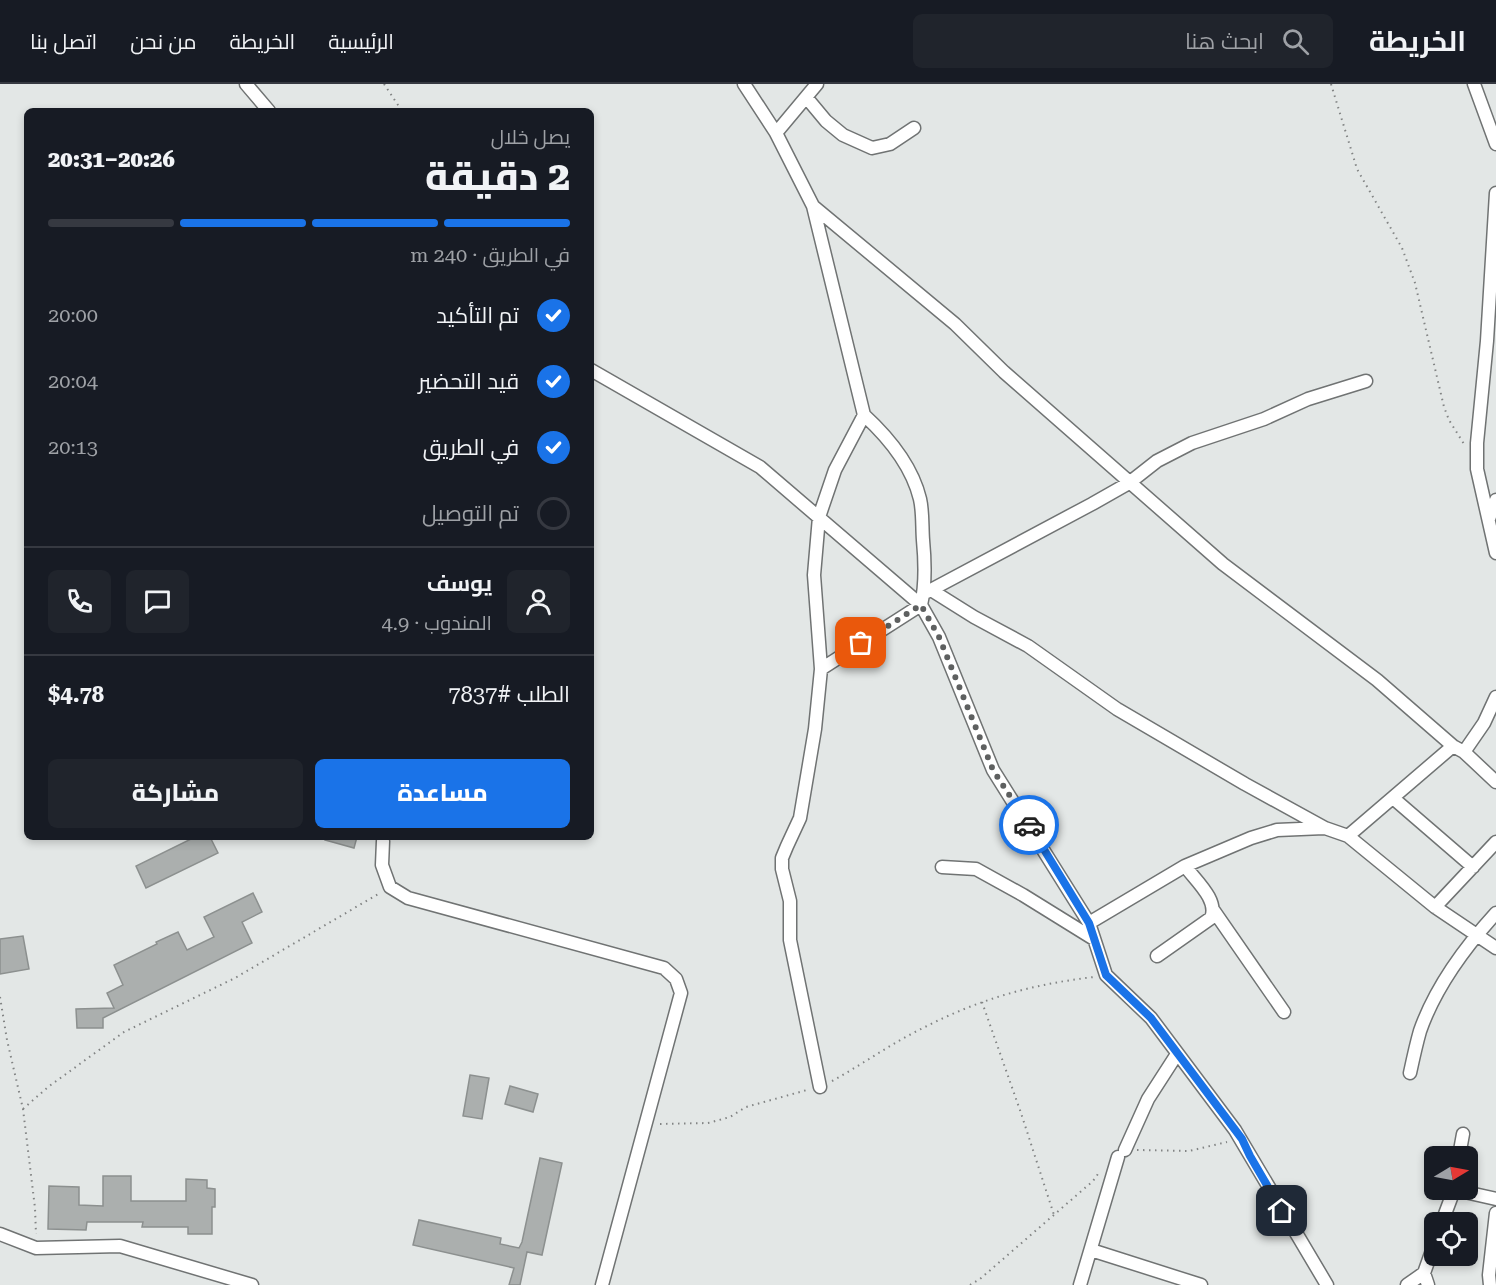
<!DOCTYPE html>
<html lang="ar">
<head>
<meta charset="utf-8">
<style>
  :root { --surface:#171b24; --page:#20242c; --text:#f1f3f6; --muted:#9ea1a6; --line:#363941; --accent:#1a73e8 }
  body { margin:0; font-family:"Roboto Serif",Cairo,serif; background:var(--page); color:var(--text); direction:rtl; height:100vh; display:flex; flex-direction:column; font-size:22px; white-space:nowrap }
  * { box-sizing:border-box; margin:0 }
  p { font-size:20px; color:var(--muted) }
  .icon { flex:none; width:33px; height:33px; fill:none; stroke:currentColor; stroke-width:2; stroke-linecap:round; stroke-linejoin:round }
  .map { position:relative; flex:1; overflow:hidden; direction:ltr }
  .side { position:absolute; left:24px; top:24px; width:570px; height:732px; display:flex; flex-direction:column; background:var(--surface); border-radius:9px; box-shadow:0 3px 9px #0003; direction:rtl }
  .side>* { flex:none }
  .needle { width:39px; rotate:80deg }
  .controls { position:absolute; left:1424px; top:1062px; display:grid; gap:12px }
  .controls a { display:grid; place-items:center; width:54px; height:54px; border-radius:9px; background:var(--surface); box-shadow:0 3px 9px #0003; font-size:30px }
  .pin { position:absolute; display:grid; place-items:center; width:51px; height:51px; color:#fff; margin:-26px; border-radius:12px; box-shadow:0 3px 9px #0006 }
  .courier { position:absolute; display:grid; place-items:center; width:60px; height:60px; margin:-30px; border:4px solid #1a73e8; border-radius:50%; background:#fff; color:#222; box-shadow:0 2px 8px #0007 }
  .overview em { font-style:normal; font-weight:800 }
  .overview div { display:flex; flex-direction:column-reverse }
  .overview { display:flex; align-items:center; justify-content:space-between; height:102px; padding:0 24px }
  h1 { font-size:39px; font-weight:800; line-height:45px }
  .bar { display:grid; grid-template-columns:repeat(4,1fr); gap:9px 6px; align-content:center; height:72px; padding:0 24px }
  .bar i { height:8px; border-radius:4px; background:var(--line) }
  .bar .selected { background:var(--accent) }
  .bar p { grid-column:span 4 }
  .line { display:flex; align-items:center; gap:15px; padding:0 24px; border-top:2px solid var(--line) }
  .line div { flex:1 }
  .round { display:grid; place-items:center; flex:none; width:63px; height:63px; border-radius:9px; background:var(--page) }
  ol { padding:0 24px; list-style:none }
  li { display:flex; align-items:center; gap:18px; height:66px }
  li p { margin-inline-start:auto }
  li .icon { padding:6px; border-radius:50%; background:var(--accent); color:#fff; stroke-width:4 }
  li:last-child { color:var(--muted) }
  li i { width:33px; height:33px; border:3px solid var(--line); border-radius:50% }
  .cta { display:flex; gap:12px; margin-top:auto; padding:12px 24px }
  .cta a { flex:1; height:69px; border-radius:9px; background:var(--accent); color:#fff; font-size:24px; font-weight:800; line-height:69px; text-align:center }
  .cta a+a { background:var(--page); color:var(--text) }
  header { display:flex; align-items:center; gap:36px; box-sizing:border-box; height:84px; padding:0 30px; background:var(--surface); border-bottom:2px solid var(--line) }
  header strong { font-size:28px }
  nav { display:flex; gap:33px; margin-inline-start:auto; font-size:21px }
  .search { width:420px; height:54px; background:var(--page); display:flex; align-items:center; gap:15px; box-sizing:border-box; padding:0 21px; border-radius:9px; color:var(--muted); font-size:22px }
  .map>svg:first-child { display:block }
  .building { fill:#abafae; stroke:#8c908f; stroke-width:1.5 }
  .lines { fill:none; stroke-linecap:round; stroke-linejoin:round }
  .street-casing { stroke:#707373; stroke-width:15 }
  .path { stroke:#828484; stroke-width:2; stroke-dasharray:1.5 4.5; stroke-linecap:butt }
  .street { stroke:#fff; stroke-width:12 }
  .done { stroke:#5e6060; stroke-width:6; stroke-dasharray:0 10.8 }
  .route { stroke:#1a73e8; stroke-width:8 }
</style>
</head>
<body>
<header>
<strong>الخريطة</strong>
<div class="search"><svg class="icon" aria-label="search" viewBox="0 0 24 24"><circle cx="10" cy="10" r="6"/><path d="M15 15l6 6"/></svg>ابحث هنا</div>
<nav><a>الرئيسية</a><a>الخريطة</a><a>من نحن</a><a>اتصل بنا</a></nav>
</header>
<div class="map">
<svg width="1496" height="1201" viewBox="0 0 1496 1201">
  <rect width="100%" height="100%" fill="#e3e7e6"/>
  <path class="building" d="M195,753H210L218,769L146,804L136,782Z
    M326,753H357L354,764L325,756Z
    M253,809L262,828L242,838L252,859L103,934V944H77L76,925L114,924L107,909L123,901L114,881L157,860L156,858L178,848L187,866L214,853L204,833Z
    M23,852L29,885L0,890V855Z
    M470,991L489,994L482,1035L463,1032Z
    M510,1002L538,1010L533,1028L505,1020Z
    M540,1074L562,1079L542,1171L527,1168L520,1201H509L514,1184L413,1161L419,1136L501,1154L500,1160L519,1164L522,1158Z
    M103,1092H131V1117H186V1095L207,1096V1104L215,1105V1123H212V1150H188V1143H142L143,1138H87L86,1146L48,1145L49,1102L79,1103V1121L103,1122Z"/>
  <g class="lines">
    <g class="street-casing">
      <path id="street" d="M246,0L269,27
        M744,0L776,49L813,122L864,331C888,353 912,382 920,415C923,428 922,443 923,456C925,477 926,500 921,521L821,585
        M1474,0L1496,60
        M806,13L826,37L843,51L872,64L890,60L914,44
        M776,49L817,0
        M1496,109L1487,257L1477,359V385L1496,469
        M813,122L955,240L1004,288L1223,480L1377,596L1453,662L1464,668L1496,698
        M591,286L760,383L921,521L939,553L993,686L1089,839L1106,891L1151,934L1235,1046L1327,1201
        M1489,435L1496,416
        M931,506L974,533L1028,562L1117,625L1245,700L1325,744L1348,752L1435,823L1496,864
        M927,508L1092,420L1129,399L1157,377L1192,359L1264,335L1308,315L1366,297
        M1464,668L1484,639L1496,613
        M1393,714L1473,783
        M1348,752L1453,662
        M383,757L382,781L390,803L408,814L664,884L676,895L681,909L602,1201
        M942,783L976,785L1023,811L1094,855
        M1435,823L1496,758
        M1214,827L1284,928
        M1089,839L1185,782L1251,754L1277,746L1324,744
        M1157,872L1211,834C1219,816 1195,796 1185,782
        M1410,989C1413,975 1416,961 1420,947C1435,904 1465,863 1496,829
        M820,1003L790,856V817L782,785V774L787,762L800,734L815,645L821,585L814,491L819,433L835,386L864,331
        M1125,1066L1148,1015L1177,970
        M1459,1072L1463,1050
        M1456,1106L1496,1115
        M1442,1138L1454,1106
        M0,1150L36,1164L120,1162L252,1201
        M1091,1166L1201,1201
        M1424,1189L1428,1201
        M1080,1201L1118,1073
        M1407,1201L1424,1189L1434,1161
        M1490,1201L1489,1191L1496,1129"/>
    </g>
    <path class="path" d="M384,0L402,27
      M1331,0L1357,85L1402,164L1415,199L1444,323L1449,336L1464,360
      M0,913L7,956L23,1025L35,1124L36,1150
      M982,918L1021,1029L1054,1131
      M832,997C863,980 892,959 923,944C979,915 1033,900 1094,893
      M23,1025L48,1003L124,948L235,894L380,809
      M660,1040L708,1039L730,1033L746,1023L807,1006
      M1137,1066L1189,1067L1227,1058
      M970,1201L980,1195L1093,1097L1100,1087"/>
    <use href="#street" class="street"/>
  </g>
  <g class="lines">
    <path class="done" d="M861,559L921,521L939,553L993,686L1029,741"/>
    <path class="route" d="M1029,741L1089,839L1106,891L1151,934L1242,1055L1250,1072L1282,1127"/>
  </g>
</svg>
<div class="controls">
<a><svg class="needle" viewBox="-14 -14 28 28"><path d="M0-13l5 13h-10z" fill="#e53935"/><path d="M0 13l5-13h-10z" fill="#9ea1a6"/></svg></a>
<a><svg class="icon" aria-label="locate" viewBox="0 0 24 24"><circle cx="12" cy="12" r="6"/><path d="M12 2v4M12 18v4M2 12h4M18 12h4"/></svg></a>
</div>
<div class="pin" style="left:861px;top:559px;background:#ea580c"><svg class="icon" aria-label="bag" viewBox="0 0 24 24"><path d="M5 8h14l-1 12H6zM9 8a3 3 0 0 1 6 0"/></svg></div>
<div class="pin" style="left:1282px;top:1127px;background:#1f2937"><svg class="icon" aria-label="home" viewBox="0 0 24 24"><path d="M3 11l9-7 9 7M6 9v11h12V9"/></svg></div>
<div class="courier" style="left:1029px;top:741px"><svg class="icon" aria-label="car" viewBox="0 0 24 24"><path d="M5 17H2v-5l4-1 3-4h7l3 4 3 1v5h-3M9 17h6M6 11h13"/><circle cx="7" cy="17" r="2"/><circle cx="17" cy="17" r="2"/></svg></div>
<section class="side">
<div class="overview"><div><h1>2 دقيقة</h1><p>يصل خلال</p></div><em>20:26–20:31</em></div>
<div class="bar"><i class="selected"></i><i class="selected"></i><i class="selected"></i><i></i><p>في الطريق · 240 m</p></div>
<ol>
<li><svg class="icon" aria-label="check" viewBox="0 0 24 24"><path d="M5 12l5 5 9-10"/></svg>تم التأكيد<p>20:00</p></li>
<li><svg class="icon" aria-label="check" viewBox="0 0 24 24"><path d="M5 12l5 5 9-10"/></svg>قيد التحضير<p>20:04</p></li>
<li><svg class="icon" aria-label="check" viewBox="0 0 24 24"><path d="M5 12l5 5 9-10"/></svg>في الطريق<p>20:13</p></li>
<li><i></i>تم التوصيل</li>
</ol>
<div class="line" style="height:108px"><a class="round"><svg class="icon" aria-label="person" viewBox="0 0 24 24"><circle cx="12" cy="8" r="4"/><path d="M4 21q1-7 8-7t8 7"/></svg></a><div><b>يوسف</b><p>المندوب · 4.9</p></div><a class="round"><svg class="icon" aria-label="chat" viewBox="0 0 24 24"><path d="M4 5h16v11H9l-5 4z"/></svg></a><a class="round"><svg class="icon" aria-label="phone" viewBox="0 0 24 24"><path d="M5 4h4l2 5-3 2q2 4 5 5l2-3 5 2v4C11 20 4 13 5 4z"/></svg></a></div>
<div class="line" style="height:78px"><div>الطلب #7837</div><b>$4.78</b></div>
<div class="cta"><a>مساعدة</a><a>مشاركة</a></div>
</section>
</div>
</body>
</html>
